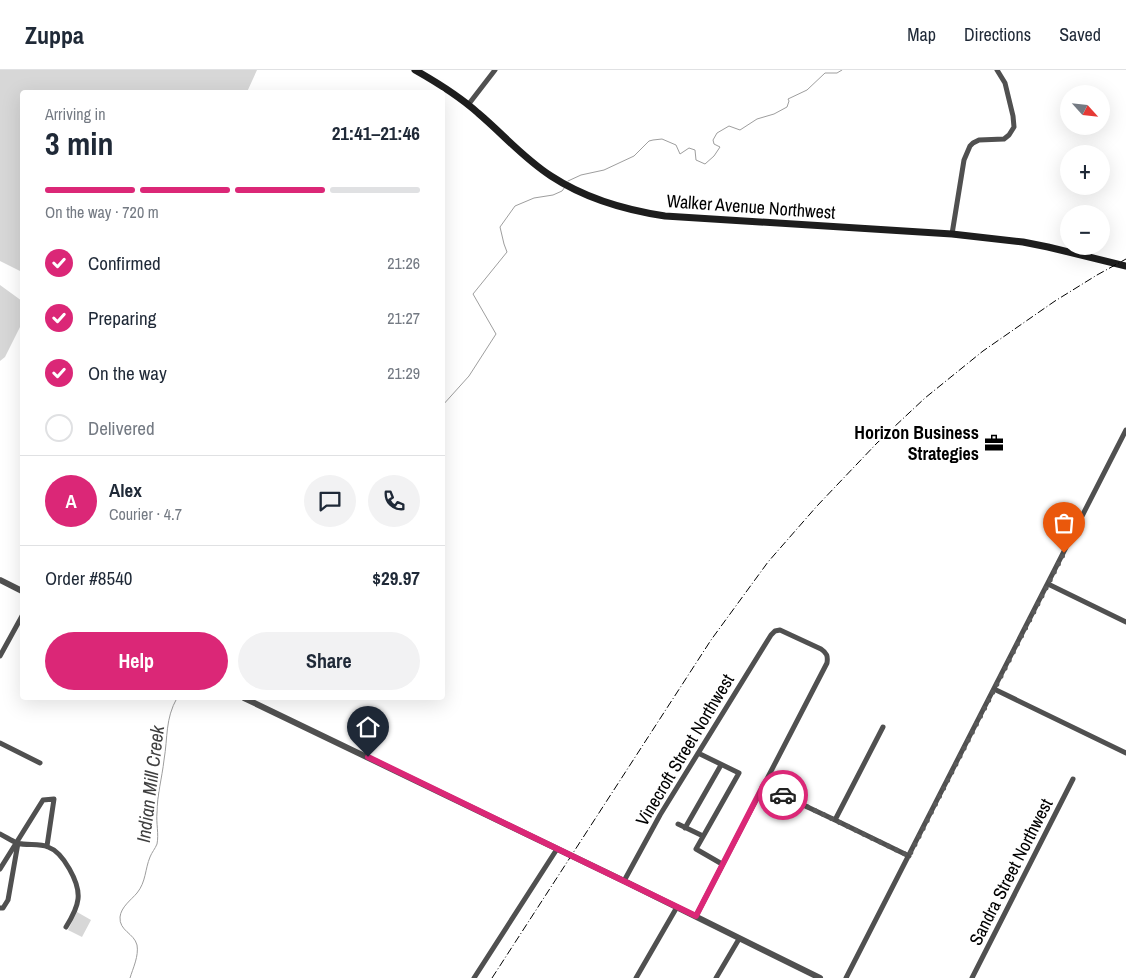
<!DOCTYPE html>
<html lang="en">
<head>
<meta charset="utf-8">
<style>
  :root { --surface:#fff; --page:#f2f2f3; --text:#1f2937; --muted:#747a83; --line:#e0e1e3; --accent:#db2777 }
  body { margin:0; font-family:"Archivo Narrow",sans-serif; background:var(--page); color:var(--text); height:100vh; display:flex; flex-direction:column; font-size:19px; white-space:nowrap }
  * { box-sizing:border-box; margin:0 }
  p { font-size:16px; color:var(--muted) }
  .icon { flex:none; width:28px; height:28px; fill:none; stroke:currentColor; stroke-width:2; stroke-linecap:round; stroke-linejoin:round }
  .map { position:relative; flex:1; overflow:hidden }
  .sheet { position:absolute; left:20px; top:20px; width:425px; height:610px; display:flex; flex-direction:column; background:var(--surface); border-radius:5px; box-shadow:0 5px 20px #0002 }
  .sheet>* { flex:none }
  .needle { width:32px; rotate:117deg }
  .fabs { position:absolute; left:1060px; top:15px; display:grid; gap:10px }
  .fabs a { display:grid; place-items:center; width:50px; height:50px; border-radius:50%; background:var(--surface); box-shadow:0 5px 20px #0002; font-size:25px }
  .pin { position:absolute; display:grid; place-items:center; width:42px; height:42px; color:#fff; margin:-51px -21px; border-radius:50% 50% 50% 0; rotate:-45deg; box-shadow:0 0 5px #0007 }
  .pin .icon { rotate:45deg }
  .courier { position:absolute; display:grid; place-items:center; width:50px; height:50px; margin:-25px; border:4px solid #db2777; border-radius:50%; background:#fff; color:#222; box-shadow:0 1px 6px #0007 }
  .overview em { font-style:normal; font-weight:800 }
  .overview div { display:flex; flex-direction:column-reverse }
  .overview { display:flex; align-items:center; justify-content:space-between; height:85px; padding:0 25px }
  h1 { font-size:32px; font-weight:800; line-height:38px }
  .bar { display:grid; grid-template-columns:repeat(4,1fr); gap:8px 5px; align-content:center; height:60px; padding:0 25px }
  .bar i { height:6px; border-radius:4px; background:var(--line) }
  .bar .on { background:var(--accent) }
  .bar p { grid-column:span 4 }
  .line { display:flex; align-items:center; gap:12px; padding:0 25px; border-top:1px solid var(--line) }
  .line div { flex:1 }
  .round { display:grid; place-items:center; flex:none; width:52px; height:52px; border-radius:26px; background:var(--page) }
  ol { padding:0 25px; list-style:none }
  li { display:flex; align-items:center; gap:15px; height:55px }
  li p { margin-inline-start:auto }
  li .icon { padding:5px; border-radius:50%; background:var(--accent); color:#fff; stroke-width:4 }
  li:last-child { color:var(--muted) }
  li i { width:28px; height:28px; border:2px solid var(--line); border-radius:50% }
  .cta { display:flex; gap:10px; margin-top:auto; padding:10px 25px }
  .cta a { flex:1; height:58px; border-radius:30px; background:var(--accent); color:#fff; font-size:20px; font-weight:800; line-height:58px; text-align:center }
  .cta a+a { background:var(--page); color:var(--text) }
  header { display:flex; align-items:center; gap:30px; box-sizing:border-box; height:70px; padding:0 25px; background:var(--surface); border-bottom:1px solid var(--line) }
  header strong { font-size:24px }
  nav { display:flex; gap:28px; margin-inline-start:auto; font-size:18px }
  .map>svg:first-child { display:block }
  .green { fill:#d7d7d7 }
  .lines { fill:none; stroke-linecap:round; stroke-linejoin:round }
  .stream { stroke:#9e9e9e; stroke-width:1 }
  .minor { stroke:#505050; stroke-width:5 }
  .tertiary { stroke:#505050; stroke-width:6 }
  .secondary { stroke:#1d1d1d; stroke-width:7 }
  .rail { stroke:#000; stroke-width:1; stroke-dasharray:8 2.5 1 2.5; stroke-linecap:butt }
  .done { stroke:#595959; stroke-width:5; stroke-dasharray:0 9 }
  .route { stroke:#db2777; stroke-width:6 }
  .labels { text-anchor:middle; stroke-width:4.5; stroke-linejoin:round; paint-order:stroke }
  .street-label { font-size:18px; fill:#000; stroke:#fff }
  .poi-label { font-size:18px; font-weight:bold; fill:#000; stroke:#fff; text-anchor:end }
  .water-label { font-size:19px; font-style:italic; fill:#3f3f3f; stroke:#fff }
</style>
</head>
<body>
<header>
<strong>Zuppa</strong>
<nav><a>Map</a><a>Directions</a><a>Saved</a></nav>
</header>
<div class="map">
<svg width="1126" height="908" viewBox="0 0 1126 908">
  <rect width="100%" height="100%" fill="#fff"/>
  <path class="green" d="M0,0H257L247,22H22V202L0,191Z
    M0,215L22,231V253L5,287L0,291Z
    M77,842L91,850L82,867L68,860Z"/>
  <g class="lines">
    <path class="stream" d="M568,111L581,105L604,100L634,86L649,71L653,70L662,69L676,75L680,84L689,78L695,80L696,90L705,94L714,86L720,77L714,74L713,70L717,63L729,56L740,60L757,49L774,44L787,37L789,31L788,29L807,20L825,3H837L842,0
      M442,336L469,306L496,264L473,224L507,182L504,174L500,157L515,136L534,128L553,125L562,121L565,117
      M130,908C133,898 139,886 137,875C134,863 119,861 120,847C121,837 131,830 137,823C146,812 145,799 150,787C152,782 155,779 157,774C159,764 156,753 157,743C157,725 162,708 164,690C168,667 165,649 177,628"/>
    <path class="minor" d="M468,35L495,0
      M952,164L964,90L970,76L973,73L979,70L1004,69L1009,65L1014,57L1013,46L1005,13L997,0
      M1048,514L1126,552
      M0,586L22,546
      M994,619L1126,683
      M0,673L40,693
      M698,683L739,703L696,779L722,794
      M763,716L835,750L909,786
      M835,750L883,657
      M678,754L703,766
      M685,758L721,695
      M0,764C6,767 12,771 17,773C27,776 39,773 48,777C63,782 80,813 78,829C77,839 71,849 66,857
      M0,799L43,730L54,729L47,776
      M624,811L660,745L771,565L775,561L780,560L821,579C827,583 828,586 827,593L696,846
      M0,838H3L8,830L18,773
      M474,908L557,779
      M636,908L677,837
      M716,908L739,869
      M846,908L1126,360
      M972,908L1073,709"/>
    <path class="tertiary" d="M0,510L22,521
      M244,628L624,811L820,908"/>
    <path class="secondary" d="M415,0C438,13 459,26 478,43C503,64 523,88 551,106C586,129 625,140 665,146L952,164L1023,172L1048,177L1126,196"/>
    <path class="rail" d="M492,908L711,570L768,492L817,436L877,373L925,328L983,281L1055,231L1097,205L1126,189"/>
  </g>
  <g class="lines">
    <path class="done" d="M783,725L909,786L1064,483"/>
    <path class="route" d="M368,687L696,846L763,716L783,725"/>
  </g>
  <defs>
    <g id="office-bare" transform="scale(1.5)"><path d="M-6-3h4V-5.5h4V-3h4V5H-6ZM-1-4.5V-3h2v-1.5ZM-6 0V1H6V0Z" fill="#000" stroke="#fff" stroke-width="2.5" paint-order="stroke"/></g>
  </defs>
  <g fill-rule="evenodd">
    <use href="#office-bare" x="994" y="373"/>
  </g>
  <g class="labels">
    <g class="street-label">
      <text transform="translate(751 137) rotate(4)" y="6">Walker Avenue Northwest</text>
      <text transform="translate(685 680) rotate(-59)" y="6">Vinecroft Street Northwest</text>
      <text transform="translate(1011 802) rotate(-63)" y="6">Sandra Street Northwest</text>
    </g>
    <g class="poi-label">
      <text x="979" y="369">Horizon Business<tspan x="979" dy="21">Strategies</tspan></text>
    </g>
    <g class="water-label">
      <text transform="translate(150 714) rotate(-83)" y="7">Indian Mill Creek</text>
    </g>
  </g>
</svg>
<div class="fabs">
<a><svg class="needle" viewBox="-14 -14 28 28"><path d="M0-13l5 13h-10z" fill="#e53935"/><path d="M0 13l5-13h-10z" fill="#747a83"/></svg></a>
<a>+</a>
<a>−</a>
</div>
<div class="pin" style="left:1064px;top:483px;background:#ea580c"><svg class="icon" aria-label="bag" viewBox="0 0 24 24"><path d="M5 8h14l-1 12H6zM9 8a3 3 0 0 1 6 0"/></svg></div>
<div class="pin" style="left:368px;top:687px;background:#1f2937"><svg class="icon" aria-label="home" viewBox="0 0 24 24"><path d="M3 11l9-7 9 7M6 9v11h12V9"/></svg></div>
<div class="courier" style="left:783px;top:725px"><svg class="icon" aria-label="car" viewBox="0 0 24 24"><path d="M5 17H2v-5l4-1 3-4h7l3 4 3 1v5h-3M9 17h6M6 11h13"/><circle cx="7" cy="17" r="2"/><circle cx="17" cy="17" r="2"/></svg></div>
<section class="sheet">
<div class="overview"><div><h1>3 min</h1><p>Arriving in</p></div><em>21:41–21:46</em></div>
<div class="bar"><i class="on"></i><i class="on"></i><i class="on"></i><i></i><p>On the way · 720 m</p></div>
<ol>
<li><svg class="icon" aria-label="check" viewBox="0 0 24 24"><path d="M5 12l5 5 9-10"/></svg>Confirmed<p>21:26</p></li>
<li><svg class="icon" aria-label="check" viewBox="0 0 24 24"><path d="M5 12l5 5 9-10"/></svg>Preparing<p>21:27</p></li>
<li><svg class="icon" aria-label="check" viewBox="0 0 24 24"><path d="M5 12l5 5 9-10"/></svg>On the way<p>21:29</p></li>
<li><i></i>Delivered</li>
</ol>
<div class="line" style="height:90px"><b class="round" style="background:var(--accent);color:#fff">A</b><div><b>Alex</b><p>Courier · 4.7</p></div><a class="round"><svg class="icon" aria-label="chat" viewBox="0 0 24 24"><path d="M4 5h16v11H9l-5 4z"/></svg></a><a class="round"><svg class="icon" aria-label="phone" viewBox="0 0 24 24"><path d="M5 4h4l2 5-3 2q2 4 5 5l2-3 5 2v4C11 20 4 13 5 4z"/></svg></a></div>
<div class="line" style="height:65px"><div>Order #8540</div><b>$29.97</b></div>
<div class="cta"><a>Help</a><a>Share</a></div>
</section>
</div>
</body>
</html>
